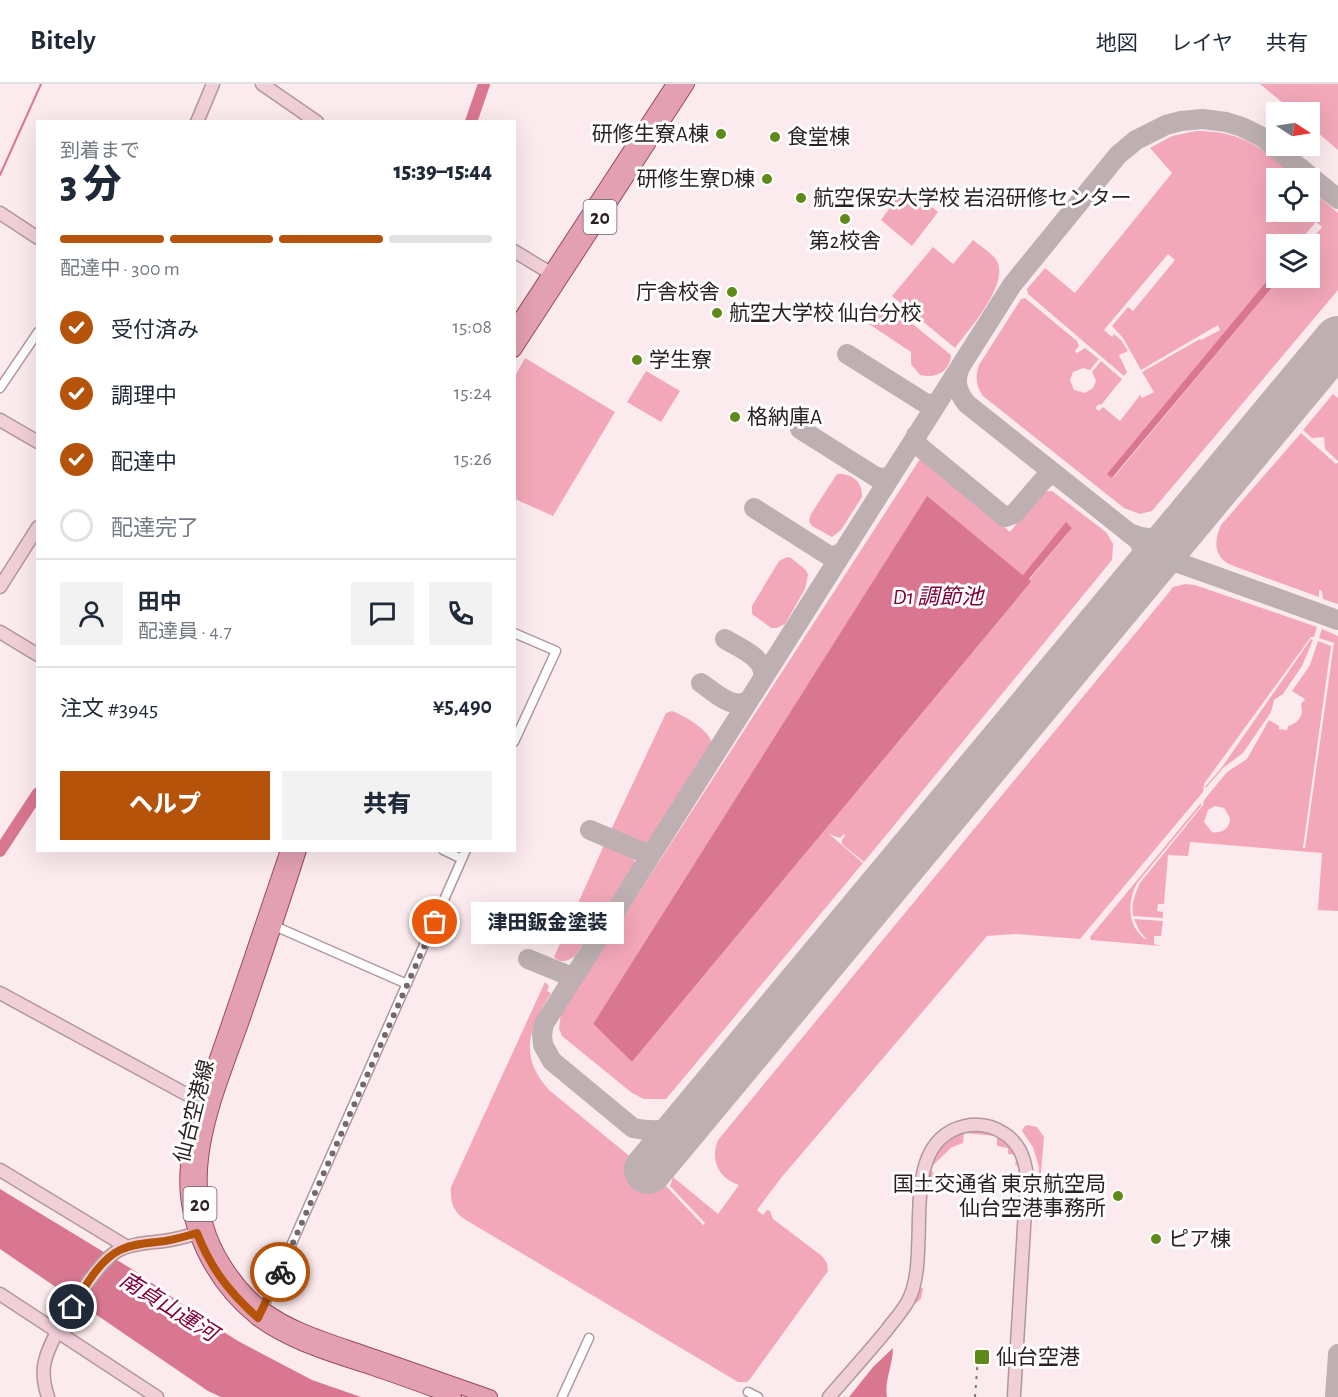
<!DOCTYPE html>
<html lang="ja">
<head>
<meta charset="utf-8">
<style>
  :root { --surface:#fff; --page:#f2f2f3; --text:#1f2937; --muted:#747a83; --line:#e0e1e3; --accent:#b45309 }
  body { margin:0; font-family:"Alegreya Sans","Noto Sans JP",sans-serif; background:var(--page); color:var(--text); height:100vh; display:flex; flex-direction:column; font-size:22px; white-space:nowrap }
  * { box-sizing:border-box; margin:0 }
  p { font-size:20px; color:var(--muted) }
  .icon { flex:none; width:33px; height:33px; fill:none; stroke:currentColor; stroke-width:2; stroke-linecap:round; stroke-linejoin:round }
  .map { position:relative; flex:1; overflow:hidden }
  .side { position:absolute; left:36px; top:36px; width:480px; height:732px; display:flex; flex-direction:column; background:var(--surface); border-radius:0px; box-shadow:0 6px 24px #0002 }
  .side>* { flex:none }
  .needle { width:39px; rotate:102deg }
  .tools { position:absolute; left:1266px; top:18px; display:grid; gap:12px }
  .tools a { display:grid; place-items:center; width:54px; height:54px; border-radius:0px; background:var(--surface); box-shadow:0 6px 24px #0002; font-size:30px }
  .pin { position:absolute; display:grid; place-items:center; width:51px; height:51px; color:#fff; margin:-26px; border:3px solid #fff; border-radius:50%; box-shadow:0 2px 6px #0007 }
  .courier { position:absolute; display:grid; place-items:center; width:60px; height:60px; margin:-30px; border:4px solid #b45309; border-radius:50%; background:#fff; color:#222; box-shadow:0 2px 8px #0007 }
  .bubble { position:absolute; height:42px; border-radius:0px; background:var(--surface); box-shadow:0 6px 24px #0002; font-size:20px; font-weight:800; line-height:42px; text-align:center }
  .head em { font-style:normal; font-weight:800 }
  .head div { display:flex; flex-direction:column-reverse }
  .head { display:flex; align-items:center; justify-content:space-between; height:102px; padding:0 24px }
  h1 { font-size:39px; font-weight:800; line-height:45px }
  .bar { display:grid; grid-template-columns:repeat(4,1fr); gap:9px 6px; align-content:center; height:72px; padding:0 24px }
  .bar i { height:8px; border-radius:4px; background:var(--line) }
  .bar .active { background:var(--accent) }
  .bar p { grid-column:span 4 }
  .line { display:flex; align-items:center; gap:15px; padding:0 24px; border-top:2px solid var(--line) }
  .line div { flex:1 }
  .round { display:grid; place-items:center; flex:none; width:63px; height:63px; border-radius:0px; background:var(--page) }
  ol { padding:0 24px; list-style:none }
  li { display:flex; align-items:center; gap:18px; height:66px }
  li p { margin-inline-start:auto }
  li .icon { padding:6px; border-radius:50%; background:var(--accent); color:#fff; stroke-width:4 }
  li:last-child { color:var(--muted) }
  li i { width:33px; height:33px; border:3px solid var(--line); border-radius:50% }
  .primary-button { display:flex; gap:12px; margin-top:auto; padding:12px 24px }
  .primary-button a { flex:1; height:69px; border-radius:0px; background:var(--accent); color:#fff; font-size:24px; font-weight:800; line-height:69px; text-align:center }
  .primary-button a+a { background:var(--page); color:var(--text) }
  header { display:flex; align-items:center; gap:36px; box-sizing:border-box; height:84px; padding:0 30px; background:var(--surface); border-bottom:2px solid var(--line) }
  header strong { font-size:28px }
  nav { display:flex; gap:33px; margin-inline-start:auto; font-size:21px }
  .map>svg:first-child { display:block }
  .green { fill:#f3a8b9; fill-rule:evenodd }
  .water { fill:#d97791 }
  .lines { fill:none; stroke-linecap:round; stroke-linejoin:round }
  .stream { stroke:#d97791; stroke-width:2 }
  .river { stroke:#d97791; stroke-width:12 }
  .taxiway { stroke:#beb0b2; stroke-width:20 }
  .runway { stroke:#beb0b2; stroke-width:48 }
  .street-casing { stroke:#b1989d; stroke-width:11 }
  .secondary-casing { stroke:#b1989d; stroke-width:15 }
  .primary-casing { stroke:#974a5f; stroke-width:16 }
  .street { stroke:#fff; stroke-width:8 }
  .secondary { stroke:#f1cfd9; stroke-width:12 }
  .primary { stroke:#e3a0b3; stroke-width:14 }
  .rail { stroke:#817476; stroke-width:2; stroke-dasharray:3 6; stroke-linecap:butt }
  .done { stroke:#74686a; stroke-width:6; stroke-dasharray:0 10.8 }
  .route { stroke:#b45309; stroke-width:8 }
  .poi-dot { fill:#5e8a19; stroke:#fdfdfd; stroke-width:2 }
  .labels { text-anchor:middle; stroke-width:6; stroke-linejoin:round; paint-order:stroke }
  .shield { fill:#fdfdfd; stroke:#6a6364; stroke-width:1.5 }
  .shield-label { font-size:20px; font-weight:bold; fill:#2b2123 }
  .poi-label { font-size:21px; fill:#2b2123; stroke:#fdfdfd; text-anchor:start }
  .street-label { font-size:21px; fill:#2b2123; stroke:#fdfdfd }
  .water-label { font-size:22px; font-style:italic; fill:#81033b; stroke:#fdfdfd }
</style>
</head>
<body>
<header>
<strong>Bitely</strong>
<nav><a>地図</a><a>レイヤ</a><a>共有</a></nav>
</header>
<div class="map">
<svg width="1338" height="1313" viewBox="0 0 1338 1313">
  <rect width="100%" height="100%" fill="#fcebee"/>
  <path class="green" d="M1260,0H1338V66L1310,42V28H1294Z
    M1196,47C1245,47 1262,65 1297,94H1276V128H1310V105L1338,129V206L1152,427L1140,430L1124,424L983,312C976,302 975,293 979,281L1021,215L1025,214L1077,257L1079,262L1075,267L1077,269L1085,264L1099,275L1090,286L1083,284L1073,288L1070,296L1074,306L1085,309L1093,304L1096,297L1092,288L1101,277L1122,295L1101,321L1099,320L1095,324L1099,327L1103,323L1120,337L1140,311L1142,314L1154,308L1142,288L1200,255L1201,256L1220,246L1218,241L1141,286L1123,254L1112,242L1128,223L1133,227L1175,176L1168,170L1104,246L1112,253L1114,250L1121,256L1128,267L1119,271L1127,288L1124,292L1028,210L1027,205L1045,184L1075,209L1172,89L1150,64L1172,52ZM1316,138L1322,143L1308,160H1310V194H1280L1113,394L1108,390L1276,186V160H1297Z
    M906,101L938,128L912,162L881,136Z
    M973,156C980,162 989,167 995,174C1013,197 969,245 955,264L892,212L933,163L953,180Z
    M888,220L951,271C950,288 935,295 920,291L911,280V268L869,240Z
    M525,274L615,328L553,432L515,415V292Z
    M646,287L680,307L661,338L627,318Z
    M1333,310L1338,314V377L1325,365L1324,353L1312,354L1303,346Z
    M1301,349L1336,380L1338,378V520L1323,515L1322,507L1319,506V513L1231,481C1213,472 1214,457 1221,441Z
    M920,375L924,376L1010,448L1042,408L1052,407L1106,448L1113,460L1112,476L864,778L842,760V756L845,751L844,750L840,754L829,750L863,779L666,1015H644L632,1009L562,952L559,944L561,929ZM927,413L1023,491L1072,444L1029,496L1031,498L632,978L593,940Z
    M837,390C852,389 863,398 862,413L841,446L832,453L812,442L809,437L811,430Z
    M787,473L791,474L806,486L808,491L805,505L785,540L777,544H771L752,530V522L779,477Z
    M1185,500L1195,501L1317,543L1314,553H1311L1204,700L1203,708L1080,855L1015,850L987,852L781,1094L757,1126L763,1131L767,1126L770,1127L773,1135L822,1172L827,1179L828,1187L750,1295L747,1298H738L466,1136C453,1128 450,1118 451,1103L545,898L549,902L547,907L551,909C529,945 518,971 549,1006L667,1103L703,1141L705,1139L670,1102L673,1093L718,1130L739,1101C718,1094 710,1076 718,1056L1166,512L1173,503Z
    M1322,545L1338,552V827L1318,826L1322,769L1190,758L1188,772L1168,771L1164,820H1158L1157,827L1163,828V834L1133,832C1131,820 1135,810 1140,799L1203,721L1204,716L1227,688L1247,675L1269,636L1279,642V645L1287,646L1288,642C1299,639 1304,631 1301,620L1305,615L1292,607L1310,581L1318,557L1331,562L1303,764H1305L1334,559L1319,554ZM1215,722L1224,724L1230,734C1230,744 1222,750 1212,748L1204,738L1208,726Z
    M1311,555L1313,556L1302,582L1283,610L1274,616L1271,628L1243,669L1223,684L1206,704L1205,703L1222,683Z
    M672,627C685,632 710,646 712,660L647,760L643,763H638L609,750L666,629Z
    M1201,719V722L1137,799C1127,818 1127,844 1147,856L1139,846L1134,835L1163,837L1161,852H1154V860L1161,862L1091,856L1090,853Z
    M604,761C614,761 633,768 635,779L575,872C568,877 561,880 554,873Z
    M1027,1041L1037,1043L1044,1053L1036,1146L1039,1083L1033,1063L1022,1047L1024,1043Z
    M971,1046C1040,1050 1022,1122 1018,1170H1017L1022,1098H1019L1021,1082L1015,1081L1017,1071L1008,1070V1064L997,1062V1052L964,1049L963,1059L952,1063L929,1085L935,1090L934,1093H929L927,1108L920,1203L923,1204L921,1215L911,1223C912,1214 917,1205 918,1196C924,1150 911,1055 971,1046Z"/>
  <path class="water" d="M1276,186V194H1280L1112,394L1107,390Z
    M927,412L1023,491L1066,438L1072,444L1029,495L1031,498L632,978L593,940Z
    M0,1105L135,1187L197,1231L238,1257L312,1296L361,1313H221L208,1307L0,1165Z
    M893,1264C893,1281 884,1297 887,1313H849L873,1283Z"/>
  <g class="lines">
    <path class="stream" d="M0,91L41,0"/>
    <path class="river" d="M471,38L484,0
      M0,767L38,709"/>
    <path class="taxiway" d="M847,270L925,319L932,320L938,318
      M960,283C954,297 957,308 967,320L1138,456C1146,469 1147,481 1140,495
      M800,345L876,393L885,394L891,391
      M916,351V357L920,363L1005,433L1014,430L1045,394L1052,391L1058,392
      M754,424L828,471L836,472L842,468
      M1129,449C1150,458 1170,455 1186,439
      M1148,485L1163,477L1176,478L1338,536
      M725,555C739,564 765,573 763,592
      M701,599C713,607 733,627 747,617
      M590,746L649,771
      M528,875L572,893
      M691,1034C676,1048 652,1048 633,1044L552,977L543,961L542,950L544,940L1012,201L1118,71L1136,56L1166,41L1181,37L1203,35L1226,38L1242,43L1262,53L1338,115
      M1335,1313L1338,1270"/>
    <path class="runway" d="M648,1086L1338,256"/>
    <g class="street-casing">
      <path id="street" d="M0,304L38,248
        M514,549L556,567L514,658
        M443,766L462,775
        M270,840L407,900
        M262,1227L466,766
        M748,1308L758,1313
        M562,1313L589,1254"/>
    </g>
    <g class="secondary-casing">
      <path id="secondary" d="M262,0L317,38
        M197,38L213,0
        M0,129L38,154
        M514,167L557,193
        M0,336L38,358
        M0,503L38,443
        M0,548L38,571
        M0,909L208,1022
        M0,1086L127,1163
        M0,1210L157,1313
        M48,1313C44,1301 42,1289 45,1277C51,1251 96,1178 119,1166C133,1159 149,1159 164,1157C178,1155 192,1151 205,1147
        M829,1313C848,1291 868,1269 886,1247C893,1237 902,1228 908,1217C934,1169 894,1058 965,1042C979,1039 993,1042 1005,1050C1020,1060 1025,1075 1027,1093L1014,1311"/>
    </g>
    <g class="primary-casing">
      <path id="primary" d="M514,245L674,0
        M514,266L687,0
        M288,766C269,823 250,878 231,934C215,982 194,1032 188,1082C182,1139 213,1199 257,1234C290,1259 334,1271 373,1284C400,1293 427,1303 454,1313
        M299,766C281,823 262,878 243,934C215,1014 172,1101 224,1181C234,1197 247,1213 263,1225C292,1247 332,1258 366,1270C408,1284 449,1299 490,1313"/>
    </g>
    <use href="#street" class="street"/>
    <use href="#secondary" class="secondary"/>
    <use href="#primary" class="primary"/>
    <path class="rail" d="M975,1313L979,1260"/>
  </g>
  <g class="lines">
    <path class="done" d="M280,1188L435,838"/>
    <path class="route" d="M72,1223C85,1204 98,1177 120,1166C134,1159 150,1159 165,1157C176,1155 187,1152 197,1149C211,1185 230,1209 258,1234L280,1188"/>
  </g>
  <g class="poi-dot">
    <circle cx="721" cy="50" r="6"/>
    <circle cx="775" cy="53" r="6"/>
    <circle cx="767" cy="95" r="6"/>
    <circle cx="801" cy="114" r="6"/>
    <circle cx="845" cy="135" r="6"/>
    <circle cx="732" cy="208" r="6"/>
    <circle cx="717" cy="229" r="6"/>
    <circle cx="637" cy="276" r="6"/>
    <circle cx="735" cy="333" r="6"/>
    <circle cx="1118" cy="1112" r="6"/>
    <circle cx="1156" cy="1155" r="6"/>
    <rect x="974" y="1265" width="16" height="16" rx="3"/>
  </g>
  <g class="labels">
    <g class="shield">
      <rect x="583.5" y="116" width="33" height="34" rx="4.5"/>
      <rect x="183.5" y="1103" width="33" height="34" rx="4.5"/>
    </g>
    <g class="shield-label">
      <text x="600" y="140">20</text>
      <text x="200" y="1127">20</text>
    </g>
    <g class="poi-label">
      <text x="709" y="57" text-anchor="end">研修生寮A棟</text>
      <text x="787" y="60">食堂棟</text>
      <text x="755" y="102" text-anchor="end">研修生寮D棟</text>
      <text x="813" y="121">航空保安大学校 岩沼研修センター</text>
      <text x="845" y="164" text-anchor="middle">第2校舎</text>
      <text x="720" y="215" text-anchor="end">庁舎校舎</text>
      <text x="729" y="236">航空大学校 仙台分校</text>
      <text x="649" y="283">学生寮</text>
      <text x="747" y="340">格納庫A</text>
      <text x="1106" y="1107" text-anchor="end">国土交通省 東京航空局<tspan x="1106" dy="24">仙台空港事務所</tspan></text>
      <text x="1168" y="1162">ピア棟</text>
      <text x="996" y="1280">仙台空港</text>
    </g>
    <g class="street-label">
      <text transform="translate(194 1027) rotate(-76)" y="7">仙台空港線</text>
    </g>
    <g class="water-label">
      <text x="938" y="520">D1 調節池</text>
      <text transform="translate(169 1222) rotate(32)" y="8">南貞山運河</text>
    </g>
  </g>
</svg>
<div class="tools">
<a><svg class="needle" viewBox="-14 -14 28 28"><path d="M0-13l5 13h-10z" fill="#e53935"/><path d="M0 13l5-13h-10z" fill="#747a83"/></svg></a>
<a><svg class="icon" aria-label="locate" viewBox="0 0 24 24"><circle cx="12" cy="12" r="6"/><path d="M12 2v4M12 18v4M2 12h4M18 12h4"/></svg></a>
<a><svg class="icon" aria-label="layers" viewBox="0 0 24 24"><path d="M12 4l9 5-9 5-9-5zM3 14l9 5 9-5"/></svg></a>
</div>
<div class="pin" style="left:435px;top:838px;background:#ea580c"><svg class="icon" aria-label="bag" viewBox="0 0 24 24"><path d="M5 8h14l-1 12H6zM9 8a3 3 0 0 1 6 0"/></svg></div>
<div class="pin" style="left:72px;top:1223px;background:#1f2937"><svg class="icon" aria-label="home" viewBox="0 0 24 24"><path d="M3 11l9-7 9 7M6 9v11h12V9"/></svg></div>
<div class="courier" style="left:280px;top:1188px"><svg class="icon" aria-label="bike" viewBox="0 0 24 24"><circle cx="6" cy="16" r="4"/><circle cx="18" cy="16" r="4"/><path d="M6 16l4-8h5l3 8M10 8l3 8H6M13 5h3"/></svg></div>
<div class="bubble" style="left:471px;top:818px;width:153px">津田鈑金塗装</div>
<section class="side">
<div class="head"><div><h1>3 分</h1><p>到着まで</p></div><em>15:39–15:44</em></div>
<div class="bar"><i class="active"></i><i class="active"></i><i class="active"></i><i></i><p>配達中 · 300 m</p></div>
<ol>
<li><svg class="icon" aria-label="check" viewBox="0 0 24 24"><path d="M5 12l5 5 9-10"/></svg>受付済み<p>15:08</p></li>
<li><svg class="icon" aria-label="check" viewBox="0 0 24 24"><path d="M5 12l5 5 9-10"/></svg>調理中<p>15:24</p></li>
<li><svg class="icon" aria-label="check" viewBox="0 0 24 24"><path d="M5 12l5 5 9-10"/></svg>配達中<p>15:26</p></li>
<li><i></i>配達完了</li>
</ol>
<div class="line" style="height:108px"><a class="round"><svg class="icon" aria-label="person" viewBox="0 0 24 24"><circle cx="12" cy="8" r="4"/><path d="M4 21q1-7 8-7t8 7"/></svg></a><div><b>田中</b><p>配達員 · 4.7</p></div><a class="round"><svg class="icon" aria-label="chat" viewBox="0 0 24 24"><path d="M4 5h16v11H9l-5 4z"/></svg></a><a class="round"><svg class="icon" aria-label="phone" viewBox="0 0 24 24"><path d="M5 4h4l2 5-3 2q2 4 5 5l2-3 5 2v4C11 20 4 13 5 4z"/></svg></a></div>
<div class="line" style="height:78px"><div>注文 #3945</div><b>¥5,490</b></div>
<div class="primary-button"><a>ヘルプ</a><a>共有</a></div>
</section>
</div>
</body>
</html>
